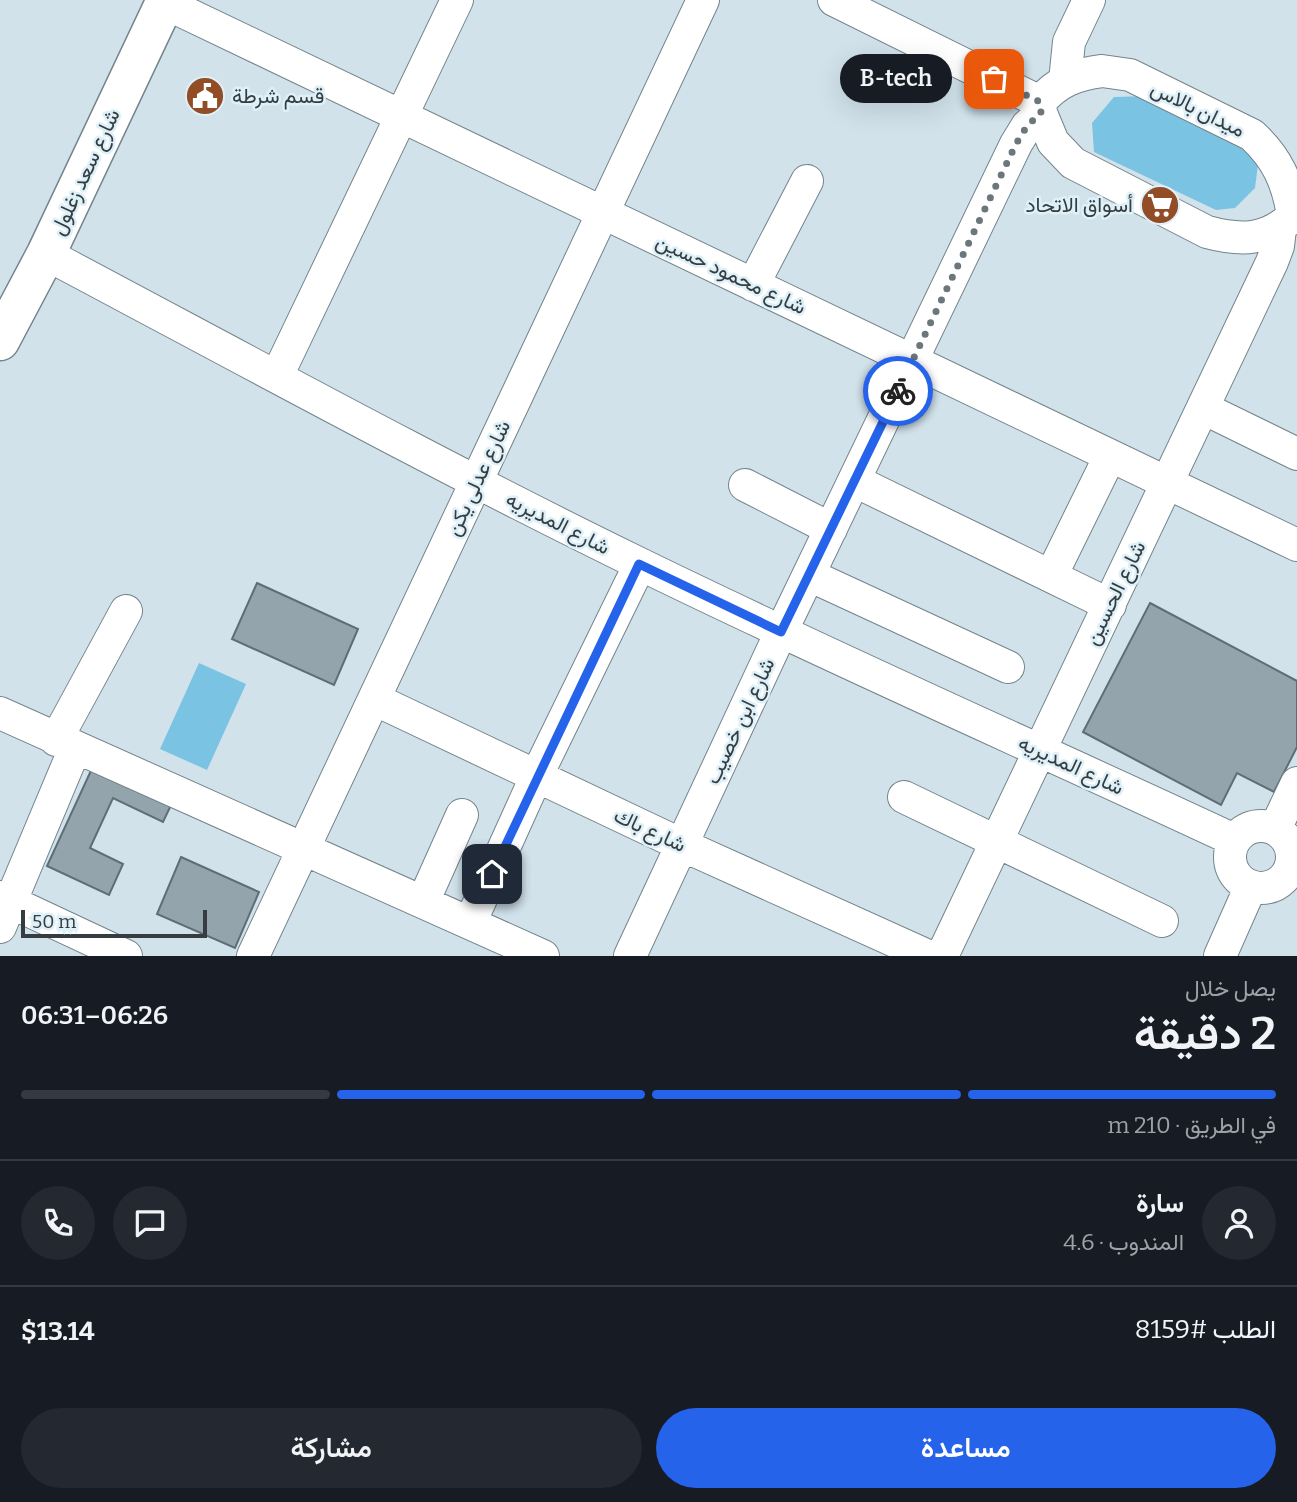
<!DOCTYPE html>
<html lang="ar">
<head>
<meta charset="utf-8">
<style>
  :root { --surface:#171b24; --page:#242831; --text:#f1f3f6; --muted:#9ea1a6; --line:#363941; --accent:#2563eb }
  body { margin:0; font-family:Bitter,Vazirmatn,serif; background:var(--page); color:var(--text); direction:rtl; height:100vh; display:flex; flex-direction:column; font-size:26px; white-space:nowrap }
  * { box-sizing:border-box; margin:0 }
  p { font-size:23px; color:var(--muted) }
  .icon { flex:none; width:38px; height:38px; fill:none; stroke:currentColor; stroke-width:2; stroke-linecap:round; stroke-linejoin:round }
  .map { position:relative; height:956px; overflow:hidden; direction:ltr }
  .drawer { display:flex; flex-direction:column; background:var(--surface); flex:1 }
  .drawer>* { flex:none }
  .scale { position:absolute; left:21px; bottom:18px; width:186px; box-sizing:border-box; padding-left:7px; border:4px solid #363d40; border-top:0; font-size:19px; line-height:24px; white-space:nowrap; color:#363d40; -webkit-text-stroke:5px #def0f8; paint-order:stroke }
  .pin { position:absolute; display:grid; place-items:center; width:60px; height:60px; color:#fff; margin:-30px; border-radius:14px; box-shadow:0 4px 10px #0006 }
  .courier { position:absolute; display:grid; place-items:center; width:70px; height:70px; margin:-35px; border:5px solid #2563eb; border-radius:50%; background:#fff; color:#222; box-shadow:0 2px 9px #0007 }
  .bubble { position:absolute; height:49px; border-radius:24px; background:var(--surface); box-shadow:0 7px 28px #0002; font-size:23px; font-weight:600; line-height:49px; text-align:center; direction:rtl }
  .head em { font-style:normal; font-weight:600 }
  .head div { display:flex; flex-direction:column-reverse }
  .head { display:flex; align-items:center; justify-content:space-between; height:119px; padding:0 21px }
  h1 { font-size:46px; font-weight:600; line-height:52px }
  .bar { display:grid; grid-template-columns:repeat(4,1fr); gap:10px 7px; align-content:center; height:84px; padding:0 21px }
  .bar i { height:9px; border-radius:5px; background:var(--line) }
  .bar .active { background:var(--accent) }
  .bar p { grid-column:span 4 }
  .line { display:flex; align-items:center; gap:18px; padding:0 21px; border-top:2px solid var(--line) }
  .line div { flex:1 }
  .round { display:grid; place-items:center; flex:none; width:74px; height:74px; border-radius:37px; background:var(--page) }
  .primary-button { display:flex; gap:14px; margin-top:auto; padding:14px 21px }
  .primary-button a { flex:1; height:80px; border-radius:42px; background:var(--accent); color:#fff; font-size:28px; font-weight:600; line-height:80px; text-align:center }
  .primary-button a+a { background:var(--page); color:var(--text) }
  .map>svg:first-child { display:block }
  .green { fill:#7ac3e2 }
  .building { fill:#93a4ac; stroke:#5e6e75; stroke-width:2 }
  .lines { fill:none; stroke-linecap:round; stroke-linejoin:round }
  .minor-casing { stroke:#74848b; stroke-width:34 }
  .major-casing { stroke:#74848b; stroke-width:41 }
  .minor { stroke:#fff; stroke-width:32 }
  .major { stroke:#fff; stroke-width:38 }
  .done { stroke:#6c777c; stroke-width:7; stroke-dasharray:0 12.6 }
  .route { stroke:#2563eb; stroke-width:9 }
  .labels { text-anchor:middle; stroke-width:5; stroke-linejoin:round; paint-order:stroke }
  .poi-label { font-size:21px; fill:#363d40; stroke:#def0f8; text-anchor:start }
  .street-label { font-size:21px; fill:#363d40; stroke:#def0f8 }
</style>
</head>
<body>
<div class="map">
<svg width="1297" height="956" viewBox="0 0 1297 956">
  <rect width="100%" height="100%" fill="#d1e2eb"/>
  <path class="green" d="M1149,96L1244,144L1258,164L1255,188L1235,208L1216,210L1094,152L1092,123L1114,97Z
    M199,663L246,684L207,770L160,749Z"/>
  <path class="building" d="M257,583L358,629L334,685L232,639Z
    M1150,603L1297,681V747L1274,792L1237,773L1221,805L1083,732Z
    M94,764L173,801L163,822L113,798L90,848L123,864L109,895L47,866Z
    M181,857L259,892L235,948L157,914Z"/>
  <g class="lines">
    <g class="minor-casing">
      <path id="minor" d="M834,0L1040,102
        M165,3L1297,545
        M1102,71L1130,75L1252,135C1277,158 1288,182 1293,216C1267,241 1241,241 1207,232L1073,163L1053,142L1041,113L1040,102C1057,82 1076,74 1102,71Z
        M1065,81L1069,42L1089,0
        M46,254C244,359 441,467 642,565C838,661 1037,748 1234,840
        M753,285L807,181
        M277,376L457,0
        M1203,408L1297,454
        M855,481L1110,605
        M745,485L831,529
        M809,575L1008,667
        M1051,576L1110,456
        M374,699L682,845L928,956
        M0,713L543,956
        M56,740L126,611
        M904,797L1162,921
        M1230 857a31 31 0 1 1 62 0a31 31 0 1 1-62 0Z
        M1275,829L1297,783
        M0,897L126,956
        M423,902L462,815
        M470,923L536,777L640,564
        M0,927L75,748
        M253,956L703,0
        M630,956L781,632L1016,144L1027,126L1041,113
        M942,956L1272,262L1278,246L1280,229
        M1220,956L1251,886"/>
    </g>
    <g class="major-casing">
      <path id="major" d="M0,341L46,254L166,0"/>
    </g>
    <use href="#minor" class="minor"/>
    <use href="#major" class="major"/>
  </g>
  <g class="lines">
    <path class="done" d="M898,391L1016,144L1027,126L1041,113L1040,102L994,79"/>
    <path class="route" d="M492,874L639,564L781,632L898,391"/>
  </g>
  <defs>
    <g id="civic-disc" transform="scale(2.0125)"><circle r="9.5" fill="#924c26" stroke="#def0f8"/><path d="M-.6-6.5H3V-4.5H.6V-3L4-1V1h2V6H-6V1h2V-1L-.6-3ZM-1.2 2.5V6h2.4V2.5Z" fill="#fff"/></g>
    <g id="supermarket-disc" transform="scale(2.0125)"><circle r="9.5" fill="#924c26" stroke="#def0f8"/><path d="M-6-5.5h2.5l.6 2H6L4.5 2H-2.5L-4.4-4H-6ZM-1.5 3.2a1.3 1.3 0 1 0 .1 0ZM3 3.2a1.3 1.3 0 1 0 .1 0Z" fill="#fff"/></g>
  </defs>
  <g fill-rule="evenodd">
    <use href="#civic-disc" x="205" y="96"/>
    <use href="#supermarket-disc" x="1160" y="205"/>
  </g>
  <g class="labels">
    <g class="poi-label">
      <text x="232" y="103">قسم شرطة</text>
      <text x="1133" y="212" text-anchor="end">أسواق الاتحاد</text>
    </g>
    <g class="street-label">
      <text transform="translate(1198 109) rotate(26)" y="7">ميدان بالاس</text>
      <text transform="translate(85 172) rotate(-65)" y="7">شارع سعد زغلول</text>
      <text transform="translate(731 274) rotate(25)" y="7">شارع محمود حسين</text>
      <text transform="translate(478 478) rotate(-65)" y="7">شارع عدلى يكن</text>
      <text transform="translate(558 523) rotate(27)" y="7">شارع المديريه</text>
      <text transform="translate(1115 593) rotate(-64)" y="7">شارع الحسين</text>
      <text transform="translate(740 721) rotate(-65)" y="7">شارع ابن خصيب</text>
      <text transform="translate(1071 765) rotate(25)" y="7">شارع المديريه</text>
      <text transform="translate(650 830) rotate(25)" y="7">شارع باك</text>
    </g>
  </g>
</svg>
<div class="scale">50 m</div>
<div class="pin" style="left:994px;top:79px;background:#ea580c"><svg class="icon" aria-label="bag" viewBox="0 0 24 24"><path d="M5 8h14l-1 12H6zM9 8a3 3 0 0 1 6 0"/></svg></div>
<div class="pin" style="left:492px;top:874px;background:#1f2937"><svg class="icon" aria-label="home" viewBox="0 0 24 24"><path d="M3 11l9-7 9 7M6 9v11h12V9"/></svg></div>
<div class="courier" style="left:898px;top:391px"><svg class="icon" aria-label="bike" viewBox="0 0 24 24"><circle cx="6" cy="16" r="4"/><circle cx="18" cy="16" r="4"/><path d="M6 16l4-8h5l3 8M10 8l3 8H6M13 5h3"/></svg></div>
<div class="bubble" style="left:840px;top:54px;width:112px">B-tech</div>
</div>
<section class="drawer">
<div class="head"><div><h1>2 دقيقة</h1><p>يصل خلال</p></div><em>06:26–06:31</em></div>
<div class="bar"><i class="active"></i><i class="active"></i><i class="active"></i><i></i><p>في الطريق · 210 m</p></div>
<div class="line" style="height:126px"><a class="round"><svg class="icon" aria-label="person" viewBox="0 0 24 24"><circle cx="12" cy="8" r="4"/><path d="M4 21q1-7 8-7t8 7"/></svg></a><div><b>سارة</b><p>المندوب · 4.6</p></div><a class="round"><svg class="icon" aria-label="chat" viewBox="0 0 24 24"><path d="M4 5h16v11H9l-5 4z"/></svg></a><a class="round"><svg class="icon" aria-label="phone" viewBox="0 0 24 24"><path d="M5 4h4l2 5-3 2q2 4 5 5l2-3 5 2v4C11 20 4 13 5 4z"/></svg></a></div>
<div class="line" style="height:91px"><div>الطلب #8159</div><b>$13.14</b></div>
<div class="primary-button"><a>مساعدة</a><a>مشاركة</a></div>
</section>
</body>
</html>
